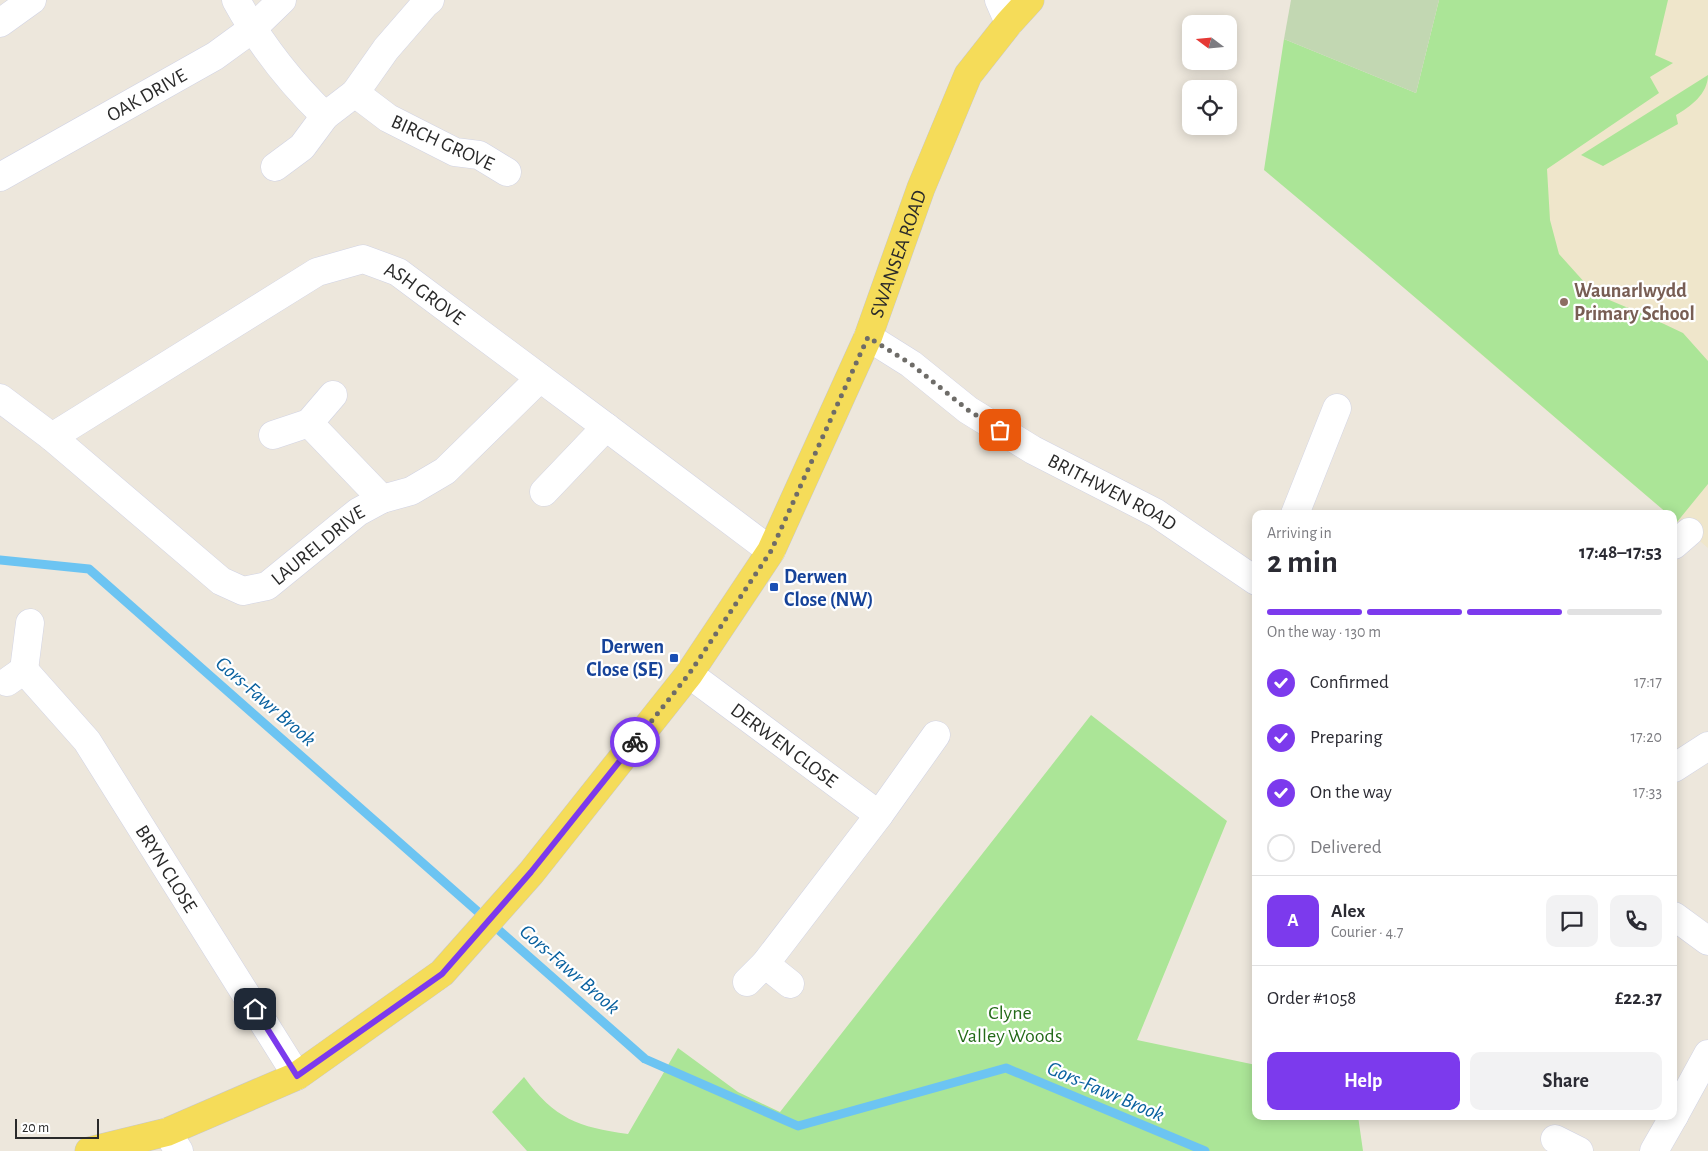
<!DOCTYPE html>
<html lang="en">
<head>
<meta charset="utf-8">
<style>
  :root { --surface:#fff; --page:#f2f2f3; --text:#2b2b33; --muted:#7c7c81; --line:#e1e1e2; --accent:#7c3aed }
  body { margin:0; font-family:"Alegreya Sans",sans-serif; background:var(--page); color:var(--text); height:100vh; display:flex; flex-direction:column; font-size:19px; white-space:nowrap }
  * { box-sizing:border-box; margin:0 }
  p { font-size:16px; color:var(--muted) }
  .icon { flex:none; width:28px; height:28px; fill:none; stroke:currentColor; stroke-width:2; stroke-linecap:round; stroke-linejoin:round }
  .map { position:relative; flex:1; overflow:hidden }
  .panel { position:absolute; left:1252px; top:510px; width:425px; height:610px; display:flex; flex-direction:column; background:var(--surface); border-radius:10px; box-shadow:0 2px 12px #0003 }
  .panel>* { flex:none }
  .needle { width:32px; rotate:286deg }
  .fabs { position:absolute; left:1182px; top:15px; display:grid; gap:10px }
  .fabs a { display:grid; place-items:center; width:55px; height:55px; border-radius:10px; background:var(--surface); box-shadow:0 2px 12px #0003; font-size:25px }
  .scale { position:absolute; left:15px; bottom:12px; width:84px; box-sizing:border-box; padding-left:5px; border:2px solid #2a2a2a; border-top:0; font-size:14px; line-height:18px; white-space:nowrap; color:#2a2a2a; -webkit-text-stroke:4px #fff; paint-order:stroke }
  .pin { position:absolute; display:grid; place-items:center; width:42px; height:42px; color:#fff; margin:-21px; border-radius:10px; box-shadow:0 2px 8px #0006 }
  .courier { position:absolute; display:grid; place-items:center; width:50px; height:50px; margin:-25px; border:4px solid #7c3aed; border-radius:50%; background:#fff; color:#222; box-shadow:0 1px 6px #0007 }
  .summary em { font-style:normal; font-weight:700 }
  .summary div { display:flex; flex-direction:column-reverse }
  .summary { display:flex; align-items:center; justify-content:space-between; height:85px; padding:0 15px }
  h1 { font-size:32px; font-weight:700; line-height:38px }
  .bar { display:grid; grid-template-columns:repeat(4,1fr); gap:8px 5px; align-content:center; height:60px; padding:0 15px }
  .bar i { height:6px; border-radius:4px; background:var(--line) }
  .bar .active { background:var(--accent) }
  .bar p { grid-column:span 4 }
  .line { display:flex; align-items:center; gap:12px; padding:0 15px; border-top:1px solid var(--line) }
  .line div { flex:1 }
  .round { display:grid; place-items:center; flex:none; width:52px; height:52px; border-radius:10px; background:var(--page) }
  ol { padding:0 15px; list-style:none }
  li { display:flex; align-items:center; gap:15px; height:55px }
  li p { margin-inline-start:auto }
  li .icon { padding:5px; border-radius:50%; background:var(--accent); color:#fff; stroke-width:4 }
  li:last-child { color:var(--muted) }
  li i { width:28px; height:28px; border:2px solid var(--line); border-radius:50% }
  .action { display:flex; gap:10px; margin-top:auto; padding:10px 15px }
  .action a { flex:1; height:58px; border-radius:10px; background:var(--accent); color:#fff; font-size:20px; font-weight:700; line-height:58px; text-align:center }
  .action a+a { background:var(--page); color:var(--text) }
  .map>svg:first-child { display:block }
  .education { fill:#efe6cb }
  .green { fill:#abe597 }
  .cemetery { fill:#c2d7b2 }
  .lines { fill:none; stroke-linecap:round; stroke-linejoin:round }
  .stream { stroke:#6cc4f2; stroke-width:9 }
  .minor-casing { stroke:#d1d3e4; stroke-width:29 }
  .major-casing { stroke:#c8c8c8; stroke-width:29 }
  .minor { stroke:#fff; stroke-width:28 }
  .major { stroke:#f5dc59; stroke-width:28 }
  .done { stroke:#6e6c68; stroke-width:5; stroke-dasharray:0 9 }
  .route { stroke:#7c3aed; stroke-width:6 }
  .education-dot { fill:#8d6e63; stroke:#fff; stroke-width:2 }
  .transit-dot { fill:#1a4fb4; stroke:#fff; stroke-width:2 }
  .labels { text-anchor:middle; stroke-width:4.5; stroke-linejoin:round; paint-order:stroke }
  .street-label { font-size:20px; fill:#2a2a2a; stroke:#fff }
  .education-label { font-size:20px; font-weight:bold; fill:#785e54; stroke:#fff; text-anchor:start }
  .transit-label { font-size:20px; font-weight:bold; fill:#164399; stroke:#fff; text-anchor:start }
  .park-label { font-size:20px; fill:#236a18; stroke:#fff }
  .water-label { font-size:21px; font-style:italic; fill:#09619f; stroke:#fff }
</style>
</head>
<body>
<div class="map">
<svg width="1708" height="1151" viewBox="0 0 1708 1151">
  <rect width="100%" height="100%" fill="#ede7dc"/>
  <path class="education" d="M1439,0H1708V548L1674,519V514H1668L1463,339L1377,264Z"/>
  <path class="green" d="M1439,0H1668L1655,55L1673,63L1650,77L1659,93L1547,169L1550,220L1559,254L1595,294L1645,315L1683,333L1708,361V484L1677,522L1674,519V514H1668C1533,399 1400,283 1264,170L1284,39L1416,93Z
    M1708,75C1708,94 1690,107 1676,115L1678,124L1603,166L1581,155Z
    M1091,715L1227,821L1137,1040L1256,1065V1116H1358L1363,1151H527L492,1112L524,1077C555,1119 578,1127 628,1134L678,1048L738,1092L780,1112Z"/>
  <path class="cemetery" d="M1291,0H1439L1416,93L1284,39Z"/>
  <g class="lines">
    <path class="stream" d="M0,560L89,569L645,1059L798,1126L1006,1068L1205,1151"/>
    <g class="minor-casing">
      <g id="minor">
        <path d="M236,0C259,42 291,83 325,116"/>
        <path d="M999,0L1009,23"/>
        <path d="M0,23L32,0"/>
        <path d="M355,93L388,118L455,152L479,155L507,172"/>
        <path d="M275,167L302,147L325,116L355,93L386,49L425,4L430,0"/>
        <path id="s1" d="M0,177L215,56L252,29L282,0"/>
        <path id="s2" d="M868,337L911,364L968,410L1033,450L1156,513L1256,581"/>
        <path id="s3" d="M0,398L52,437L221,581L243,591L267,586L358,512L382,499L411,491L445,471L540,378"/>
        <path d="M309,423L382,499"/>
        <path d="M273,435L309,423L333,395"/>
        <path id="s4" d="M52,437L317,272L363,259L398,272L606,427L771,551"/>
        <path d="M544,492L606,427"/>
        <path d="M1295,514L1337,408"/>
        <path d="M1674,545L1689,532"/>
        <path d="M24,670L30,623"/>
        <path id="s5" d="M689,674L879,815"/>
        <path id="s6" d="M7,682L24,670L87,741L297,1076"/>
        <path d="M1674,768L1708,746"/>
        <path d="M1674,916L1708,941"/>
        <path d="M765,964L790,984"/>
        <path d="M747,982L765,964L879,815L936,735"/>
        <path d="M1674,1116L1708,1054"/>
        <path d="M167,1132L179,1151"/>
        <path d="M1555,1139L1579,1151"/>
        <path d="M1654,1151L1674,1116"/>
      </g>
    </g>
    <g class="major-casing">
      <g id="major">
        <path id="s7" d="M89,1151L167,1132L297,1076L442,973L531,873L689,674L771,551L868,337L921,188L968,75L1009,23L1030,0"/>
      </g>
    </g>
    <use href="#minor" class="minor"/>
    <use href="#major" class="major"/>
  </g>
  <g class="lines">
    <path class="done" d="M635,742L689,674L771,551L868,337L911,364L968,410L1000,430"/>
    <path class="route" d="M255,1009L297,1076L442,974L531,872L635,742"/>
  </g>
  <circle class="education-dot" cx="1564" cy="302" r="5"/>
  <g class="transit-dot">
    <rect x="769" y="582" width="10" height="10" rx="2.5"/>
    <rect x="669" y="653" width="10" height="10" rx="2.5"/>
  </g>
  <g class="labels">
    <g class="street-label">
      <text dy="7" stroke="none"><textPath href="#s1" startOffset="168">OAK DRIVE</textPath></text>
      <text transform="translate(443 142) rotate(24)" y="7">BIRCH GROVE</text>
      <text dy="7" stroke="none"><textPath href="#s7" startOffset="1259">SWANSEA ROAD</textPath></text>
      <text dy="7" stroke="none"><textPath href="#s4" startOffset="431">ASH GROVE</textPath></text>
      <text dy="7" stroke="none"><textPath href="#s2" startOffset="290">BRITHWEN ROAD</textPath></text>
      <text dy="7" stroke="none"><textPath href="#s3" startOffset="401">LAUREL DRIVE</textPath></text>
      <text dy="7" stroke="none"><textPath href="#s5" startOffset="119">DERWEN CLOSE</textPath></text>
      <text dy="7" stroke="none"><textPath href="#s6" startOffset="266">BRYN CLOSE</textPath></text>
    </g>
    <g class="education-label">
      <text x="1574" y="297">Waunarlwydd<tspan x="1574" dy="23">Primary School</tspan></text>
    </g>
    <g class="transit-label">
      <text x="784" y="583">Derwen<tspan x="784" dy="23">Close (NW)</tspan></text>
      <text x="664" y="653" text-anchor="end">Derwen<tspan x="664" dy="23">Close (SE)</tspan></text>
    </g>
    <g class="park-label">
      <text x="1010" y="1019">Clyne<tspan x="1010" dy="23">Valley Woods</tspan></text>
    </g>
    <g class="water-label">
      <text transform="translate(266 701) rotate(41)" y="7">Gors-Fawr Brook</text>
      <text transform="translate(570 969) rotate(41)" y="7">Gors-Fawr Brook</text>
      <text transform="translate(1106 1091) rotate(23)" y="7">Gors-Fawr Brook</text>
    </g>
  </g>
</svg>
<div class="fabs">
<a><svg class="needle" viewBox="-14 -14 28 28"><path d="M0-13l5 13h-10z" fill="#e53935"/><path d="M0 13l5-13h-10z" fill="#7c7c81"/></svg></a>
<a><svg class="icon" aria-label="locate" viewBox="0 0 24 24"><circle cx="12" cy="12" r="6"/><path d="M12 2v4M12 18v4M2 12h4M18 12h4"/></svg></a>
</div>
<div class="scale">20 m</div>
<div class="pin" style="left:1000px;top:430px;background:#ea580c"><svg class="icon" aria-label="bag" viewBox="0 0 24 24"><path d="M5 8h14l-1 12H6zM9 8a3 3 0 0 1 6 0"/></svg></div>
<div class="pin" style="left:255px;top:1009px;background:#1f2937"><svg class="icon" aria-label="home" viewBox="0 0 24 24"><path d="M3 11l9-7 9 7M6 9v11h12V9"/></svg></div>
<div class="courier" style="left:635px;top:742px"><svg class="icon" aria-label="bike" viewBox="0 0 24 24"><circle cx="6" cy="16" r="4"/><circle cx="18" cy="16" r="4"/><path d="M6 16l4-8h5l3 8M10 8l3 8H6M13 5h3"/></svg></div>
<section class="panel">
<div class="summary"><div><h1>2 min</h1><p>Arriving in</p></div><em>17:48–17:53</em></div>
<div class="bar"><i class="active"></i><i class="active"></i><i class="active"></i><i></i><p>On the way · 130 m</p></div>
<ol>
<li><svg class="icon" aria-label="check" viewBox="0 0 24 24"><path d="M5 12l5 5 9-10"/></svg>Confirmed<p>17:17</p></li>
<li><svg class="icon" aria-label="check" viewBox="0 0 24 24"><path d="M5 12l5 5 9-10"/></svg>Preparing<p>17:20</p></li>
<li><svg class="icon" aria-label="check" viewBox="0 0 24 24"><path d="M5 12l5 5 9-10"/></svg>On the way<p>17:33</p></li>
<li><i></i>Delivered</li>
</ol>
<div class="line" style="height:90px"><b class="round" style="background:var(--accent);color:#fff">A</b><div><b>Alex</b><p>Courier · 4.7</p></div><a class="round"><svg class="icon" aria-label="chat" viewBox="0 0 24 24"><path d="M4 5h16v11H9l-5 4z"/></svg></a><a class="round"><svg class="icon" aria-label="phone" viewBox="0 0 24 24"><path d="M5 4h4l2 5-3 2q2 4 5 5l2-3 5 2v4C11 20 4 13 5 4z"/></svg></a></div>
<div class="line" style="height:65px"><div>Order #1058</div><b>£22.37</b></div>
<div class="action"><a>Help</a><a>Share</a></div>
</section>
</div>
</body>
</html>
